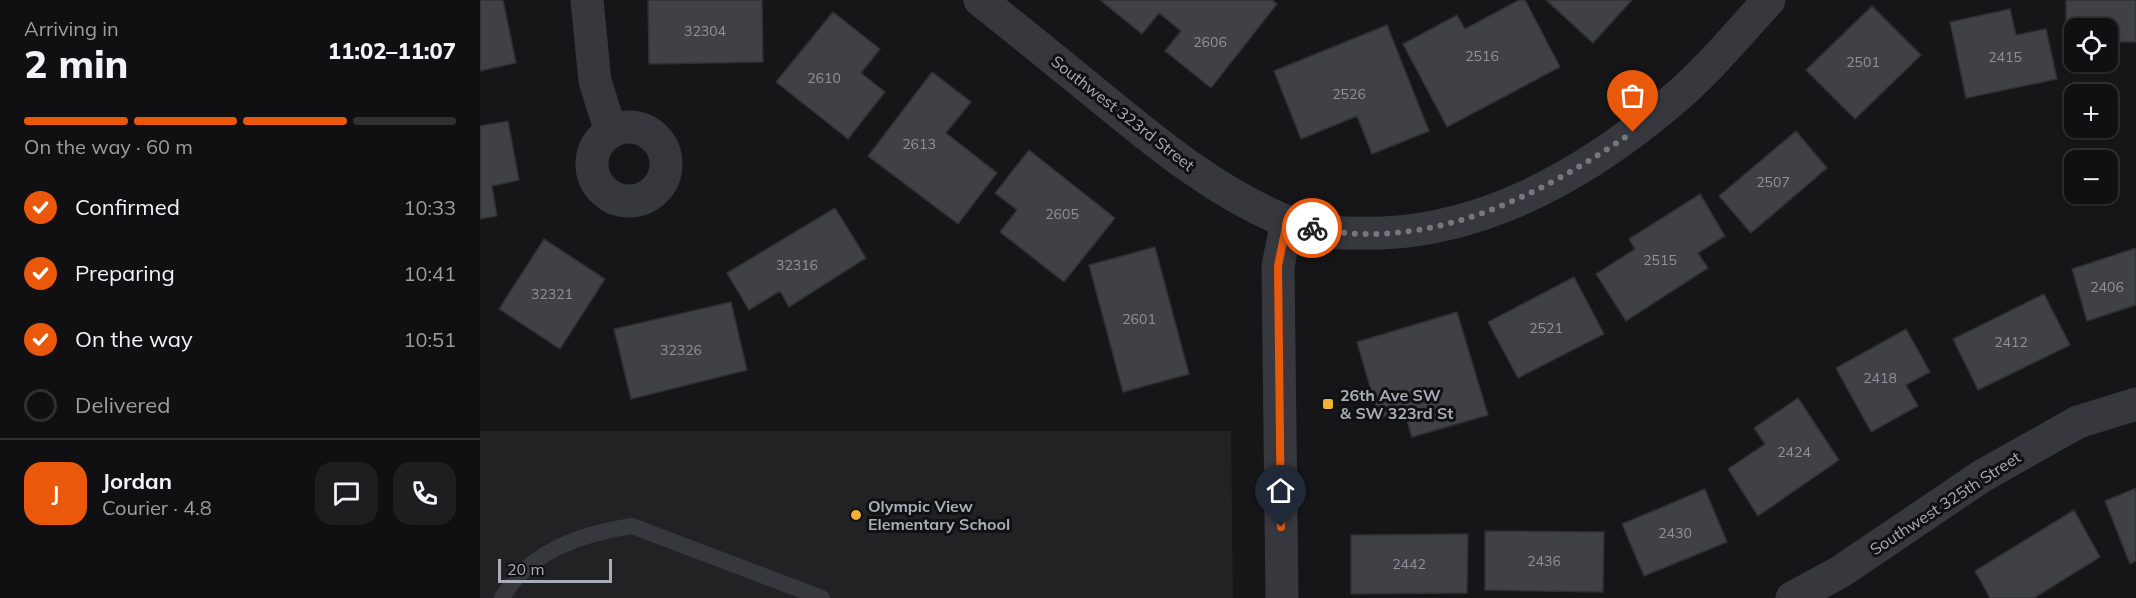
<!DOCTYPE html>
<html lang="en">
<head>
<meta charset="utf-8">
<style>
  :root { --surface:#101012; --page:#1e1e20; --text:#f1f3f6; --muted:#9c9d9f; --line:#303032; --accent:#ea580c }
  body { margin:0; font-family:Mulish,sans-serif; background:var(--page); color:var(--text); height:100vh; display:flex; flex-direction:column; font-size:22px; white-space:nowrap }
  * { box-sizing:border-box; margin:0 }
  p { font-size:20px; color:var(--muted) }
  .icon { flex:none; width:33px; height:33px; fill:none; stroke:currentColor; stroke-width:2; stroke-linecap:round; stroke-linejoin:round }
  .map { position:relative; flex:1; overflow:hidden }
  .details { display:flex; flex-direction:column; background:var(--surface); width:480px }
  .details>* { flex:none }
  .controls { position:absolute; left:1584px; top:18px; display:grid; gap:12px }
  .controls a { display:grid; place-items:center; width:54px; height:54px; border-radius:12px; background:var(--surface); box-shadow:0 2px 4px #0004,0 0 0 2px var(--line); font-size:30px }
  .scale { position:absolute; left:18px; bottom:15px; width:114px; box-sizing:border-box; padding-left:6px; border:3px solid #a8adb8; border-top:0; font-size:16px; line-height:21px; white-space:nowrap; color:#a8adb8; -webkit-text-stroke:4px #111113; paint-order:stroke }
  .pin { position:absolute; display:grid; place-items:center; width:51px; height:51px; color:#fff; margin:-62px -26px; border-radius:50% 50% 50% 0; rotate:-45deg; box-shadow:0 0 6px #0007 }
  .pin .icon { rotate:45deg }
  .courier { position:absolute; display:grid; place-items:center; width:60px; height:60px; margin:-30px; border:4px solid #ea580c; border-radius:50%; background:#fff; color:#222; box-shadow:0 2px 8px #0007 }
  .head em { font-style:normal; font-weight:800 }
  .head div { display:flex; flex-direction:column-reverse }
  .head { display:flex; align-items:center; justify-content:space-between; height:102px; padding:0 24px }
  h1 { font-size:39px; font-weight:800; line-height:45px }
  .bar { display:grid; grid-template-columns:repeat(4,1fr); gap:9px 6px; align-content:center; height:72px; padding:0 24px }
  .bar i { height:8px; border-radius:4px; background:var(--line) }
  .bar .current { background:var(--accent) }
  .bar p { grid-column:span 4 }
  .line { display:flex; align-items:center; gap:15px; padding:0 24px; border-top:2px solid var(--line) }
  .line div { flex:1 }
  .round { display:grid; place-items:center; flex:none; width:63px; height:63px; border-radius:18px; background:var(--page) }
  ol { padding:0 24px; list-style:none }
  li { display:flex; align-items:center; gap:18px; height:66px }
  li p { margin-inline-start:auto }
  li .icon { padding:6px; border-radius:50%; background:var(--accent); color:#fff; stroke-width:4 }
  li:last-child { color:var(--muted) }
  li i { width:33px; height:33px; border:3px solid var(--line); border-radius:50% }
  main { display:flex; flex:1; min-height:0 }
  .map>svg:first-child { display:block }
  .built { fill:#222225 }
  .building { fill:#404145; stroke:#303034; stroke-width:1.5 }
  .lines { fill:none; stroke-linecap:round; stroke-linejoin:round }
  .lane { stroke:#37383d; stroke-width:16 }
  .street { stroke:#37383d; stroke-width:33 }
  .done { stroke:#757880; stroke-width:6; stroke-dasharray:0 10.8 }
  .route { stroke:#ea580c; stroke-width:8 }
  .poi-dot { fill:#f2b134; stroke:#111113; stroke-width:2 }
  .labels { text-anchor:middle; stroke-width:6; stroke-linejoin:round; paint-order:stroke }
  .number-label { font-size:14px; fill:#8e929b }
  .street-label { font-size:16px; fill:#a8adb8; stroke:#111113 }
  .poi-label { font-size:16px; font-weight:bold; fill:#a8adb8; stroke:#111113; text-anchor:start }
</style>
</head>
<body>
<main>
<section class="details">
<div class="head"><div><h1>2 min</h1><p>Arriving in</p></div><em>11:02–11:07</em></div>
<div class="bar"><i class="current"></i><i class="current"></i><i class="current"></i><i></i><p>On the way · 60 m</p></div>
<ol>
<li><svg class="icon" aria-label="check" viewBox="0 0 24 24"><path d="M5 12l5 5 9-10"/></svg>Confirmed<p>10:33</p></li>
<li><svg class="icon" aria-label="check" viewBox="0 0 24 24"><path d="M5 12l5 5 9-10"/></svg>Preparing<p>10:41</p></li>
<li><svg class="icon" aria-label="check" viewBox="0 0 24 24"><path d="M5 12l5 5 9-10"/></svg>On the way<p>10:51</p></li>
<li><i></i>Delivered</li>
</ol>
<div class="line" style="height:108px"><b class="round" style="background:var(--accent);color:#fff">J</b><div><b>Jordan</b><p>Courier · 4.8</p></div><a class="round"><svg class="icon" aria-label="chat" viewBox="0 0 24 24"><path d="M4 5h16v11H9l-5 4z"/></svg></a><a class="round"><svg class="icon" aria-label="phone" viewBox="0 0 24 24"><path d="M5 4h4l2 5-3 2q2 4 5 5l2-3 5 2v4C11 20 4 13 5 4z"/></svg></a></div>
</section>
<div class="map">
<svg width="1656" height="598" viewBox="0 0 1656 598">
  <rect width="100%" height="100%" fill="#161618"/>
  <path class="built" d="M0,431H751L753,598H0Z"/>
  <path class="building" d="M0,0H23L36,63L0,71Z
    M168,0H282L283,62L169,64Z
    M620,0H792L797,4L731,88L685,51L701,31L679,13L662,34Z
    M1039,0H1045L1080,67L967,127L923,44L977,15L985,29Z
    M1066,0H1152L1113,43Z
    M1586,0H1656V42H1628V28H1594V42H1586Z
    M1392,6L1441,55L1375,119L1326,70Z
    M1530,9L1536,35L1566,29L1577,79L1486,98L1470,22Z
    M353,12L400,49L381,73L405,92L368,139L296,82Z
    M907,25L949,131L892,154L877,116L821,139L794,71Z
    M452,72L491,102L466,133L517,173L478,224L388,156Z
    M28,121L39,180L12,186L17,216L0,219V126Z
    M1316,131L1347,168L1271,233L1239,196Z
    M549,150L635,218L584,282L520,232L537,210L515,193Z
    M1220,194L1245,236L1218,253L1228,268L1146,321L1116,274L1155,249L1149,239Z
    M355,208L386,258L309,307L300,291L269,310L247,273Z
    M64,239L125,279L80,349L19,309Z
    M675,247L709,374L643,392L609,265Z
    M1656,248V305L1607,321L1592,269Z
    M1094,277L1124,334L1038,378L1008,322Z
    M1564,294L1590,345L1498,390L1473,339Z
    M251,302L267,370L151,399L134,329Z
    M977,312L1008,415L932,437L924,411L899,418L877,342Z
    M1426,329L1450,372L1426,385L1438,406L1391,432L1356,368Z
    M1318,398L1359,460L1278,516L1248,469L1285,444L1274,428Z
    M1656,488V561L1650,564L1625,501Z
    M1225,489L1247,542L1164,576L1142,524Z
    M1594,510L1620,557L1554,598H1510L1495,571Z
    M1005,531L1124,532L1123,592L1005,590Z
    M988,534L987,593L871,594V535Z"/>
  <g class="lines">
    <path class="lane" d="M22,598C49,551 101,534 152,526L342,598"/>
    <path class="street" d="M107,0L115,81L131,132
      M500,0C538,30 576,61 614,92C674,141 733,191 805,221C835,234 872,234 903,233C1009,228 1107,172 1187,105C1225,74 1256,36 1289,0
      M112 164a37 37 0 1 1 74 0a37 37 0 1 1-74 0Z
      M802,598L798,266L807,222
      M1312,598L1360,572L1502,476L1598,422L1656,404"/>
  </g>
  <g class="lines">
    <path class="done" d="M832,228C949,253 1060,196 1153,132"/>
    <path class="route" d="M801,527L798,266L807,222L832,228"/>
  </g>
  <g class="poi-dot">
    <rect x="842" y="398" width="12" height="12" rx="3"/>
    <circle cx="376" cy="515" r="6"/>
  </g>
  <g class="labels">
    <g class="number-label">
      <text x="225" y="36">32304</text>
      <text x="730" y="47">2606</text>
      <text x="1002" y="61">2516</text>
      <text x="1525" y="62">2415</text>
      <text x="1383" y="67">2501</text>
      <text x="344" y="83">2610</text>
      <text x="869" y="99">2526</text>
      <text x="439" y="149">2613</text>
      <text x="1293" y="187">2507</text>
      <text x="582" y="219">2605</text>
      <text x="1180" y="265">2515</text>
      <text x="317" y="270">32316</text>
      <text x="1627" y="292">2406</text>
      <text x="72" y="299">32321</text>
      <text x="659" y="324">2601</text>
      <text x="1066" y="333">2521</text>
      <text x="1531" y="347">2412</text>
      <text x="201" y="355">32326</text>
      <text x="1400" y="383">2418</text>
      <text x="1314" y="457">2424</text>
      <text x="1195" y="538">2430</text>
      <text x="1064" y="566">2436</text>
      <text x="929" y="569">2442</text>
    </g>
    <g class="street-label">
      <text transform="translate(643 113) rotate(38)" y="6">Southwest 323rd Street</text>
      <text transform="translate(1465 503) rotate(-33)" y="6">Southwest 325th Street</text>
    </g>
    <g class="poi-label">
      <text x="860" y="401">26th Ave SW<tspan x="860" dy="18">&amp; SW 323rd St</tspan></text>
      <text x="388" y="512">Olympic View<tspan x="388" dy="18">Elementary School</tspan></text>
    </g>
  </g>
</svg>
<div class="controls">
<a><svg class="icon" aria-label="locate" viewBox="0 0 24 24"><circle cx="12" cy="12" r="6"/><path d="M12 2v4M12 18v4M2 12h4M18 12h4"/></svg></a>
<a>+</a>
<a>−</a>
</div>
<div class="scale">20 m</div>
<div class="pin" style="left:1153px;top:132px;background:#ea580c"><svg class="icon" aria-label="bag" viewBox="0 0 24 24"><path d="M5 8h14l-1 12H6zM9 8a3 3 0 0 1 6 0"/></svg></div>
<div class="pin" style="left:801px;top:527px;background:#1f2937"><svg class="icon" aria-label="home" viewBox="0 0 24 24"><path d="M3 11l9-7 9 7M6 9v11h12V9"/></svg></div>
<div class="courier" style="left:832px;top:228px"><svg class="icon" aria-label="bike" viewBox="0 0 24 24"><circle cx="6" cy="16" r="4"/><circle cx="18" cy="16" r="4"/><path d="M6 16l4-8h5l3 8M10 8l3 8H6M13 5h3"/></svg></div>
</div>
</main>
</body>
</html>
